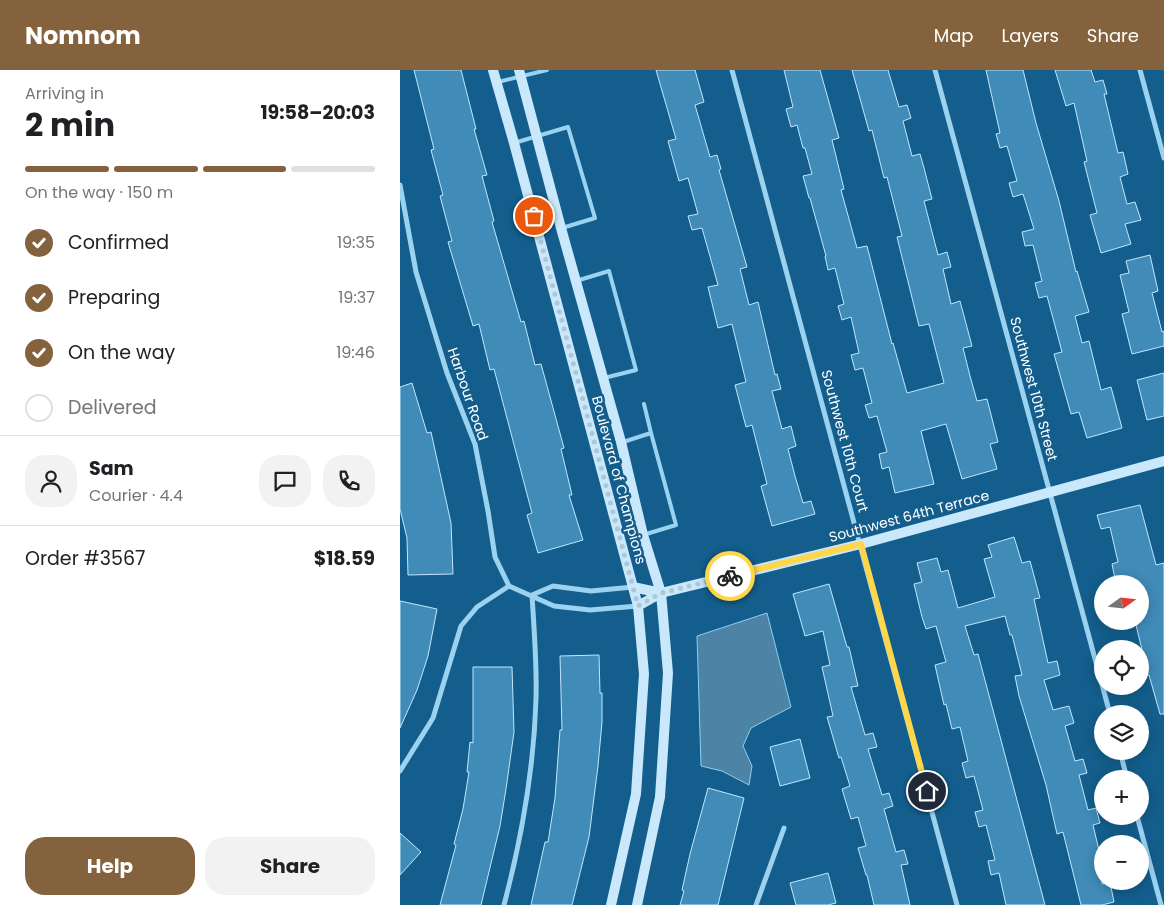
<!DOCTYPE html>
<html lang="en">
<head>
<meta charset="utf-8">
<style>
  :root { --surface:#fff; --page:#f2f2f2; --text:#202124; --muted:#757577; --line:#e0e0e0; --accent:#84623d }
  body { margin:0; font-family:Poppins,sans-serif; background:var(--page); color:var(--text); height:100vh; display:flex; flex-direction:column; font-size:19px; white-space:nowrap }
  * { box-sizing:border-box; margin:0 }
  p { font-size:16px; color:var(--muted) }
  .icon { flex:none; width:28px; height:28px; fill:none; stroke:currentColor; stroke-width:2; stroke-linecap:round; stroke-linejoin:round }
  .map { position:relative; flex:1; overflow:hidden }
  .panel { display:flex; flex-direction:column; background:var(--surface); width:400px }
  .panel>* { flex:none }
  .needle { width:32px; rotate:75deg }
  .fabs { position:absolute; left:694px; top:505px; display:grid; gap:10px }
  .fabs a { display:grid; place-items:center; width:55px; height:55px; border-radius:50%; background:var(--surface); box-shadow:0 2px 12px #0003; font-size:25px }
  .pin { position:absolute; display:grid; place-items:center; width:42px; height:42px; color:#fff; margin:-21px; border:2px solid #fff; border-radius:50%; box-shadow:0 1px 5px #0007 }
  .courier { position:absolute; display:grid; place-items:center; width:50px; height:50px; margin:-25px; border:4px solid #ffd54a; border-radius:50%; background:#fff; color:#222; box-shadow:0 1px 6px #0007 }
  .headline em { font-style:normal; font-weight:700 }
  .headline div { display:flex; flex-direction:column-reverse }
  .headline { display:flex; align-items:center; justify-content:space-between; height:85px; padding:0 25px }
  h1 { font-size:32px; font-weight:700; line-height:38px }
  .bar { display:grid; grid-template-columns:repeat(4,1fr); gap:8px 5px; align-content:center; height:60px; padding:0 25px }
  .bar i { height:6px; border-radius:4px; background:var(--line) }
  .bar .selected { background:var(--accent) }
  .bar p { grid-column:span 4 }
  .line { display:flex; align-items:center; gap:12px; padding:0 25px; border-top:1px solid var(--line) }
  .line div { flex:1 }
  .round { display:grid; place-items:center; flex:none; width:52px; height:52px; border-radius:20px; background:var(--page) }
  ol { padding:0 25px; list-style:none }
  li { display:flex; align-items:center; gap:15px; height:55px }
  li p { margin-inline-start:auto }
  li .icon { padding:5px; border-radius:50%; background:var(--accent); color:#fff; stroke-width:4 }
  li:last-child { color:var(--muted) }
  li i { width:28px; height:28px; border:2px solid var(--line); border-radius:50% }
  .action { display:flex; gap:10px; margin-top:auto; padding:10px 25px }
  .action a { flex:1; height:58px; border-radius:20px; background:var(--accent); color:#fff; font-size:20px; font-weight:700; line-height:58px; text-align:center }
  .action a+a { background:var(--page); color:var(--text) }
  header { display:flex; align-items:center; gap:30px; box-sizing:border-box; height:70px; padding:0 25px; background:var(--accent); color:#fff }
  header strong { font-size:24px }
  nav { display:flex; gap:28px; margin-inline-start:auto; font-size:18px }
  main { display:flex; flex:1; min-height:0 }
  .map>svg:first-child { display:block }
  .water { fill:#4d83a4; stroke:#8dd0f4 }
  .building { fill:#408bb7; stroke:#c2e7fc }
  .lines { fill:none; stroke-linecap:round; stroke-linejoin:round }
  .lane { stroke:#9bd2f0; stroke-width:4 }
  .street { stroke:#9bd2f0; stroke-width:5 }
  .secondary { stroke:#c9e8fb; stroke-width:10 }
  .done { stroke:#acc7d7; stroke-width:5; stroke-dasharray:0 9 }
  .route { stroke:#ffd54a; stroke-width:6 }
  .labels { text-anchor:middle; stroke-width:5; stroke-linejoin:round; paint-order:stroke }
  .street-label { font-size:14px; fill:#fff; stroke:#135e8c }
</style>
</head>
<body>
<header>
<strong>Nomnom</strong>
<nav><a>Map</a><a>Layers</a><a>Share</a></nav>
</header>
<main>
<section class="panel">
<div class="headline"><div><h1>2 min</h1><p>Arriving in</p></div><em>19:58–20:03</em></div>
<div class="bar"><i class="selected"></i><i class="selected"></i><i class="selected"></i><i></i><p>On the way · 150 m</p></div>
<ol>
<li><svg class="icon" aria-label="check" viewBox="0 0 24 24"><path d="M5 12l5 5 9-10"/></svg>Confirmed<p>19:35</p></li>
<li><svg class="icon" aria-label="check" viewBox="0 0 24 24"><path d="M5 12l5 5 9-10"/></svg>Preparing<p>19:37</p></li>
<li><svg class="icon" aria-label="check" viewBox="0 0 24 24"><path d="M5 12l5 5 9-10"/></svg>On the way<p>19:46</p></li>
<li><i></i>Delivered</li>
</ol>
<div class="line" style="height:90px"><a class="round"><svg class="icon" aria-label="person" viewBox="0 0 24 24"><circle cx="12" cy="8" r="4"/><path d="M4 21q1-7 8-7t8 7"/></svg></a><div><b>Sam</b><p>Courier · 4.4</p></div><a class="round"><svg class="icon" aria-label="chat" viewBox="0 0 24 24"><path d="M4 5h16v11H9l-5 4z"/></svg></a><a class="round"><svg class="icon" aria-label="phone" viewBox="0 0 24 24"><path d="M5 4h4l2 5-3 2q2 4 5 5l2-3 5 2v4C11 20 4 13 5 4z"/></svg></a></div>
<div class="line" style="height:65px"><div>Order #3567</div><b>$18.59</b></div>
<div class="action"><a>Help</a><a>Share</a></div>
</section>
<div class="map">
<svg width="764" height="835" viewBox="0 0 764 835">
  <rect width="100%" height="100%" fill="#135e8c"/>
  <path class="water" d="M367,543L391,637L351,658L343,676L352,696L349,715L322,701L301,696L297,566Z"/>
  <path class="building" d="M14,0H61L76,59H74L87,105L82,106L94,151L92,152L121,252L124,251L135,295L141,294L164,378L161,379L172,425H169L183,470L138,483L127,445L132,443L94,299L90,300L79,254L73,256L48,172L52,171L40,126L43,125L31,80L34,79Z
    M256,0H295L304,32L295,35L310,87L317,85L321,99L319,100L347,197L340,199L349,235L358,232L375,305L377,304L381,319L372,321L382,359L391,356L396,376L388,379L395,406L403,433L411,431L415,444L372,456L361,416L367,414L352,355L346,357L335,315L346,312L332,254L318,258L308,217L318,215L302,158L292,160L288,146L298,144L288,108L279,111L268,71L276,69Z
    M384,0H420L439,68L432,70L444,119L441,120L457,178L467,176L492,274L493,273L507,323L544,313L529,254L519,256L497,167L502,166L487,107L484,108L472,60L469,61L452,0H488L499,37L507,35L511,48L503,51L512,86L520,84L524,98L532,129L524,131L538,185L547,182L551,197L543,199L551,234L560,231L572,276L563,278L570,306L577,331L587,329L598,372L590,374L597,399L562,409L546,354L521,361L534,414L495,423L489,397L482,399L479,384L487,382L477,346L469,348L465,335L472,333L463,298L455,300L451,285L459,283L451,247L442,250L438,236L444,234L435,198L428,200L425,186H426L410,128H409L403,106L412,104L405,78H403L397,55L391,57L386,39L393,37Z
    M586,0H623L636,53L659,131L676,202L677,201L689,242L675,246L682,273L689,271L701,320L711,317L722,358L687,368L679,342L671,344L654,284L662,282L654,252L647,226L639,228L635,213L642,211L633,175L625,176L622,162L634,159L623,124L613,127L609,113L617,111L607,76L600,78L596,64L600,63Z
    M655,0H691L695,12L703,10L707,24H704L718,83L723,82L728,104L720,107L727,134L735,132L741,150L725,154L731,174L701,183L690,145L697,143L684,92L687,91L674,33L666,36Z
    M750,185L758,221L752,223L762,262L764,261V276L732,284L722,244L729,242L720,205L729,203L726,191Z
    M764,303V346L747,350L737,310Z
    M12,313L27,363L31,362L51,453L53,504L8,505L7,468L0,439V317Z
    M740,435L756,495L764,493V644H760L749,605L740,608V593L745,592L735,551H740V514H724L723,507L715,509L712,494L718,492L710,457L701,459L697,445Z
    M614,467L622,493L630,491L640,528L634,529L648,593L657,591L660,605L644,610L653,640L669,636L674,653L665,656L675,691L683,689L687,703L679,705L688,740L696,738L700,753L693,755L702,793V814L710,812L714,832L702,835H681L663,762L657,764L646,715L619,626L615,606L622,605L612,565H610L605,546L565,556L574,585L578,584L645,835H606L599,803L591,805L588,791L595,790L586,755L579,757L575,742L583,740L574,706L566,708L562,693L568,691L560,657L552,659L546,634L544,635L535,595L546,592L536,556L526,559L522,547L514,514L522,512L517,493L537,488L541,502L548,500L558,538L595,527L584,489L592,487L588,475Z
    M429,514L447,577H449L458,616L451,617L465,665L473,663L477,677L468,679L482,725L489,723L493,736L484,739L496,782L504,780L508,794L501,795L510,835H474L467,805H466L458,778L466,776L458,747L451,749L442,719L450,716L441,687L439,688L427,647L433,646L422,597L430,595L423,561L405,566L393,524Z
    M0,531L37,539L28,586L17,620L0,658Z
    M199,585L200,623H202V652L198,696L189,767L172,835H131L145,772H148L155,728L160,660H162L160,586Z
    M73,597H112L114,662L106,719L100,756L81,835H40L56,775L54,774L63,739L69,702H67L70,672L73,673Z
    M400,669L410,708L380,716L370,677Z
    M308,718L344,728L318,835H280L284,821L282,820L290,784Z
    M0,763L21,782L0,805Z
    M428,803L436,833L428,835H396L390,813Z"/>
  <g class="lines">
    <path class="lane" d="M98,12L147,0
      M114,73L168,57L195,148L162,158
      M176,211L209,201L236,300L204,308
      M244,334L251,363
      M223,372L251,363L276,455L243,465"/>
    <path class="street" d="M332,0L557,835
      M535,0L710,644
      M740,0L764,88
      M0,115L16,202L47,303L75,374L88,441L95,487L109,516L154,536L190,540L238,536
      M132,525L153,516L191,521L233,517
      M720,681L727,709
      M0,701L33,648L61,556L77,537L109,516
      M737,746L761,835
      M104,835C122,767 134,698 136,628C137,594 134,559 132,525
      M356,835L384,758"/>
    <path class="secondary" d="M93,0L114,73L238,536L244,604L236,724L211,835
      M119,0L161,158L221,372L243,465L261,523L268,603L260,727L237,835
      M233,517L261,523
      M238,536L261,523L461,474L764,391"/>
  </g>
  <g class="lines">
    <path class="done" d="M134,146L238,536L261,523L330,506"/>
    <path class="route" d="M330,506L461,474L527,721"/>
  </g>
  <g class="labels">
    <g class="street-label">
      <text transform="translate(634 319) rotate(75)" y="5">Southwest 10th Street</text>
      <text transform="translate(68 324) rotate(71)" y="5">Harbour Road</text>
      <text transform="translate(445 371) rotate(75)" y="5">Southwest 10th Court</text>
      <text transform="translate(219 410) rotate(75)" y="5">Boulevard of Champions</text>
      <text transform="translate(509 446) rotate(-15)" y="5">Southwest 64th Terrace</text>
    </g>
  </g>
</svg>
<div class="fabs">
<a><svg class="needle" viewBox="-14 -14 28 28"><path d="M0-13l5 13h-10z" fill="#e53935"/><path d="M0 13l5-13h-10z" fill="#757577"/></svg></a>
<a><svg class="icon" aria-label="locate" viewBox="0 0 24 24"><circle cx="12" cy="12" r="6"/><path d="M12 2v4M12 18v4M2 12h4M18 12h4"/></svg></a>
<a><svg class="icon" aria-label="layers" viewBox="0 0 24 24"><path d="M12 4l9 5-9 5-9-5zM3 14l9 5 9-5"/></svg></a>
<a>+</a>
<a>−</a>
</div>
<div class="pin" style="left:134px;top:146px;background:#ea580c"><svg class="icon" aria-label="bag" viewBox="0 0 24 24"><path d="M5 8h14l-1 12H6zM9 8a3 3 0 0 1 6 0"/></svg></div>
<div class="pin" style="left:527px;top:721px;background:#1f2937"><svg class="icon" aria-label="home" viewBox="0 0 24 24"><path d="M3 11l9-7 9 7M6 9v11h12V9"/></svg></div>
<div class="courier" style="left:330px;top:506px"><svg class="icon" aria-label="bike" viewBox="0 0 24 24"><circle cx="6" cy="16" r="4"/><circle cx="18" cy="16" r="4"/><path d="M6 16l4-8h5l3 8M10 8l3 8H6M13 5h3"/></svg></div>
</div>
</main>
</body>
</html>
